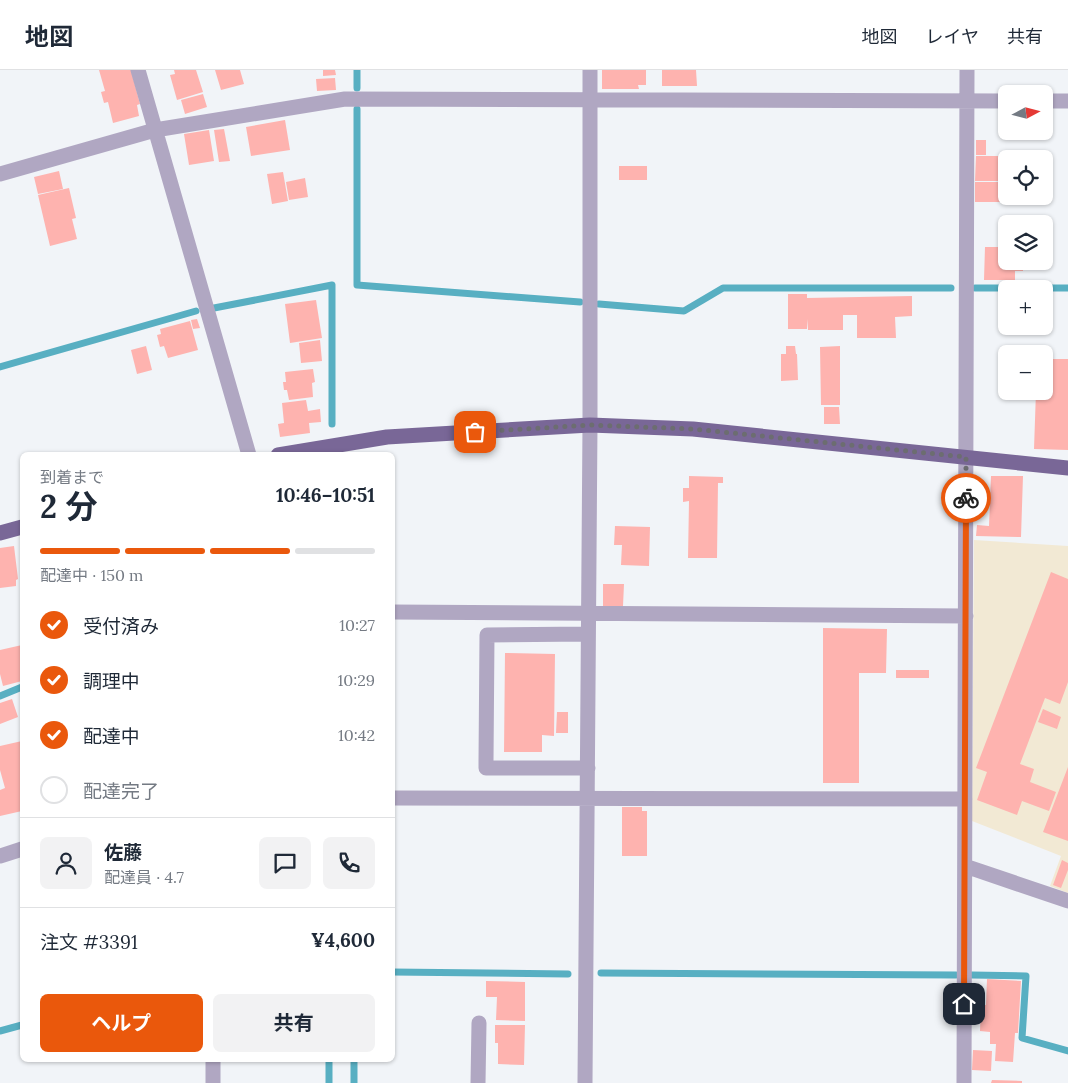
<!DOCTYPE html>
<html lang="ja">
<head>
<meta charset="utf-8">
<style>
  :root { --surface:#fff; --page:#f2f2f3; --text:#1f2937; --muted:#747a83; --line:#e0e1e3; --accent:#ea580c }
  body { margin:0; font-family:Lora,"Noto Sans JP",serif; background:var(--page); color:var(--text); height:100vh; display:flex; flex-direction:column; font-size:19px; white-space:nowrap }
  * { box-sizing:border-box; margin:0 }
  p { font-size:16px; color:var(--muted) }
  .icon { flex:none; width:28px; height:28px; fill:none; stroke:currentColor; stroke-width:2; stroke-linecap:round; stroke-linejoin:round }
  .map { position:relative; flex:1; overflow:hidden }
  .details { position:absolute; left:20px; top:382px; width:375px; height:610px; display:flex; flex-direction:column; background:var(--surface); border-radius:8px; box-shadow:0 1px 4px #0004 }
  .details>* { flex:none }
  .needle { width:32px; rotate:83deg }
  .tools { position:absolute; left:998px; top:15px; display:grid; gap:10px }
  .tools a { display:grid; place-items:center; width:55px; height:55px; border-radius:8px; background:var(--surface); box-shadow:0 1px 4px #0004; font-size:25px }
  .pin { position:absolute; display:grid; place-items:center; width:42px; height:42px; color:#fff; margin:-21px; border-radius:10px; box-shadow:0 2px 8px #0006 }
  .courier { position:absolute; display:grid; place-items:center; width:50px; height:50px; margin:-25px; border:4px solid #ea580c; border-radius:50%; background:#fff; color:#222; box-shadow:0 1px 6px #0007 }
  .head em { font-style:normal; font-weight:700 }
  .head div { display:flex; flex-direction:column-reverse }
  .head { display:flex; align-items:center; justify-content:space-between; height:85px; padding:0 20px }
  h1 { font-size:32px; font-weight:700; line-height:38px }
  .bar { display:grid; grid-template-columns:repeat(4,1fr); gap:8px 5px; align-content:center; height:60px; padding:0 20px }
  .bar i { height:6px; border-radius:4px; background:var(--line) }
  .bar .active { background:var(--accent) }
  .bar p { grid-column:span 4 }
  .line { display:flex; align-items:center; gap:12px; padding:0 20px; border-top:1px solid var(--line) }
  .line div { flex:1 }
  .round { display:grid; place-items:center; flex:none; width:52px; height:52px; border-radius:8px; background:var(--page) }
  ol { padding:0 20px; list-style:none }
  li { display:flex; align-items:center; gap:15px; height:55px }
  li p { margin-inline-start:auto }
  li .icon { padding:5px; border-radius:50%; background:var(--accent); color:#fff; stroke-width:4 }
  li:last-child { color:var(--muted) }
  li i { width:28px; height:28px; border:2px solid var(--line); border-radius:50% }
  .cta { display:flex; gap:10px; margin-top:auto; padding:10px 20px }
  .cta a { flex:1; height:58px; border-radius:8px; background:var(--accent); color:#fff; font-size:20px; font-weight:700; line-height:58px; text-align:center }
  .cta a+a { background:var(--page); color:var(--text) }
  header { display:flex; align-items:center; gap:30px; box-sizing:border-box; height:70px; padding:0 25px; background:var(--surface); border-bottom:1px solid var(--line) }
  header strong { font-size:24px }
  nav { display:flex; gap:28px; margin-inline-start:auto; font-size:18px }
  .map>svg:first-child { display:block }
  .education { fill:#f2e9d4 }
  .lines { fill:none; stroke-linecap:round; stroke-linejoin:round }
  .stream { stroke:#58afc2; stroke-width:7 }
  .building { fill:#feb3af }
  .minor { stroke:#b0a7c2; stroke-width:15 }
  .major { stroke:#796797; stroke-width:15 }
  .done { stroke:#6c6d70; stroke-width:5; stroke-dasharray:0 9 }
  .route { stroke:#ea580c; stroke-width:6 }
</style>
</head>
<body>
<header>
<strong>地図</strong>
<nav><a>地図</a><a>レイヤ</a><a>共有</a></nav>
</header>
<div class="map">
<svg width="1068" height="1013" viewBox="0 0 1068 1013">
  <rect width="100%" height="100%" fill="#f1f4f8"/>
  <path class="education" d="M974,470L1068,476V823L1050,816L1061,786L972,751Z"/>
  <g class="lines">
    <path class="stream" d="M357,0V18
      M357,39V215L580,232
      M975,218H1068
      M599,234L684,241L723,218H951
      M214,238L332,215V354
      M0,297L196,241
      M0,626L22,617
      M392,902L568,904
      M601,903L956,905
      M972,905L1026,906L1022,968L1068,981
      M0,961L22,955
      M329,1013V990
      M354,1013V990"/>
  </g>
  <path class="building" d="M99,0H131L140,34L137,35L139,46L113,53L108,32L104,33L101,22L105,21Z
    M174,0H196L203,22L177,30L170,5L175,4Z
    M215,0H240L244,14L221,20Z
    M323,0H335L336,5L323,6Z
    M602,0H646V15H638L639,19H602Z
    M662,0H696L697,16H662Z
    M335,8L336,20L317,21L316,9Z
    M203,24L207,37L185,44L181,30Z
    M285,50L290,80L251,86L246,57Z
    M224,59L230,91L219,92L214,60Z
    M209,60L214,91L189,95L184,64Z
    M976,70H986V85H976Z
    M976,86H998V111H975Z
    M619,96H647V110H619Z
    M59,101L63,119L38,124L34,107Z
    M283,102L288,131L272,134L267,104Z
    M305,108L308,127L289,130L286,112Z
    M975,112H1005V132H975Z
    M69,118L76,148L72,149L77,169L50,176L38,125Z
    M985,177H1006V191H1023V201H1015V210H984Z
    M788,224H807V228L912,226V246L895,247L896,268H857V245H843V260H808V249L807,259H788Z
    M316,230L322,268L290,273L285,234Z
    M197,249L200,258L193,259L191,250Z
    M190,251L198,280L168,288L164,276L160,277L157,265L161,264L160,259Z
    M320,270L322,291L301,293L299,273Z
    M146,276L152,300L137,304L131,280Z
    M786,276H795L796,284H797L798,310L781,311V284H786Z
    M840,276V335H821L820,277Z
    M1044,289H1068V380L1034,379L1036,321H1044Z
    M313,299L315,312L312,313L313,327L289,330L287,320H284L283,312H286L285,302Z
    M306,330L308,341L320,339L321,352L309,353L310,363L280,367L278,354L284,353L282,333Z
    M824,337H839L840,354H824Z
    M689,406L723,407V413H718L717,488H688L689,431L683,432V418H689Z
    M991,406H1023L1021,467L976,466L977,455L989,456Z
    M615,456L650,457L649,496L621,495L622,475H614Z
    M14,476L18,509L16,510V516L0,518V478Z
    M1051,502L1068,509V612L1060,634L1045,628L1020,694L1034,699L1030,712L1056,722L1049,741L1022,731L1017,745L977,730L987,702L976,698Z
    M603,514H624L623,536H603Z
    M823,558L887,559L886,603H859V713H823Z
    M22,575V611L3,616L0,604V580Z
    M505,583L555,584L554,666L542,665V682H504Z
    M896,600H929V608H896Z
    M12,629L18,647L0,654V633Z
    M1043,639L1061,647L1057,659L1038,652Z
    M557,642H568V663H556Z
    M22,671V741L0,746V720L5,718L0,700V676Z
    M1068,697V771L1043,762Z
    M622,737H642V741H647V786H622Z
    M1062,790L1068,793V800L1061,818L1053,815Z
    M987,909L1021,911L1018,963H1015L1013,992L995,991L996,974H990V962L980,961L981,935H986Z
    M486,911L525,912V951L496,950L497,927H486Z
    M495,955H525L524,995L498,994V973H495Z
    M973,980L992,981L991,1001L972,1000Z
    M992,1010L1022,1011V1013H991Z"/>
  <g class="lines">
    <path class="minor" d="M138,0L249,385
      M1044,31H1068
      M0,104L155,60L345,29L1006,31
      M392,542L966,546
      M588,698H486V691L487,565L588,564
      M392,728L965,729
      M0,786L22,779
      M965,796L1068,831
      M213,1013V990
      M478,1013L479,953
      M585,1013L590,355V0
      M964,1013L967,0"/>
    <path class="major" d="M278,385L387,367L590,355L693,359L1068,398
      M0,463L22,457"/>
  </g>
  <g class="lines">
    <path class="done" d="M475,362L590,355L693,359L966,387V428"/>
    <path class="route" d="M964,934L966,428"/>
  </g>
</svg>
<div class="tools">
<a><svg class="needle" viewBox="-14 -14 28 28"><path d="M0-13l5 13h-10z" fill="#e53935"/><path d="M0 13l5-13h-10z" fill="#747a83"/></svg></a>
<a><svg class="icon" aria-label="locate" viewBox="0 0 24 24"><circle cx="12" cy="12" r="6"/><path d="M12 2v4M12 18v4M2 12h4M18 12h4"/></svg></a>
<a><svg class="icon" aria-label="layers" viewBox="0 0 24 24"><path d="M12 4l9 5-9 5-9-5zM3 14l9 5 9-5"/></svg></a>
<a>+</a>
<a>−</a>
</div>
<div class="pin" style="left:475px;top:362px;background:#ea580c"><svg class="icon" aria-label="bag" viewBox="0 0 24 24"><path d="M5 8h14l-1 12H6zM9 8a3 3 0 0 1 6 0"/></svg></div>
<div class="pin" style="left:964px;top:934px;background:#1f2937"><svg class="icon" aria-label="home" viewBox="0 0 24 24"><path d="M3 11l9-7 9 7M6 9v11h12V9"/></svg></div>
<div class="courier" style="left:966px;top:428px"><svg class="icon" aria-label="bike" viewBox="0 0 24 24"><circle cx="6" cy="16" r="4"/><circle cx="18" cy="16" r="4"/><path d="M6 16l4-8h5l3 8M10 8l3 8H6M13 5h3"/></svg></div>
<section class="details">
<div class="head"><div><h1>2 分</h1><p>到着まで</p></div><em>10:46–10:51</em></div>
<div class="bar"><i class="active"></i><i class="active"></i><i class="active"></i><i></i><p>配達中 · 150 m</p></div>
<ol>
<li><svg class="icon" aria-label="check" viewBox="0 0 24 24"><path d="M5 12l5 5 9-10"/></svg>受付済み<p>10:27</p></li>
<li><svg class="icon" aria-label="check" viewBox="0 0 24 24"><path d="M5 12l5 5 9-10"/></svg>調理中<p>10:29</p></li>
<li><svg class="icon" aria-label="check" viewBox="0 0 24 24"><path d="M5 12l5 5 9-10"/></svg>配達中<p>10:42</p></li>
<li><i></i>配達完了</li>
</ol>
<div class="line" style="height:90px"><a class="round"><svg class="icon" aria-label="person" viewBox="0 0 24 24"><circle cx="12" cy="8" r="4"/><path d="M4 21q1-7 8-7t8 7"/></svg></a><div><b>佐藤</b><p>配達員 · 4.7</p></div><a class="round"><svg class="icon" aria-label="chat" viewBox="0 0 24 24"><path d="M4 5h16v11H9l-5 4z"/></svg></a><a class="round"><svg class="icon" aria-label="phone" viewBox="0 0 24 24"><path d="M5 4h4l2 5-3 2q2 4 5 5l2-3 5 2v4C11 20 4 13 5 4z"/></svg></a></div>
<div class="line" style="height:65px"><div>注文 #3391</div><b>¥4,600</b></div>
<div class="cta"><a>ヘルプ</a><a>共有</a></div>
</section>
</div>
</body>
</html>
